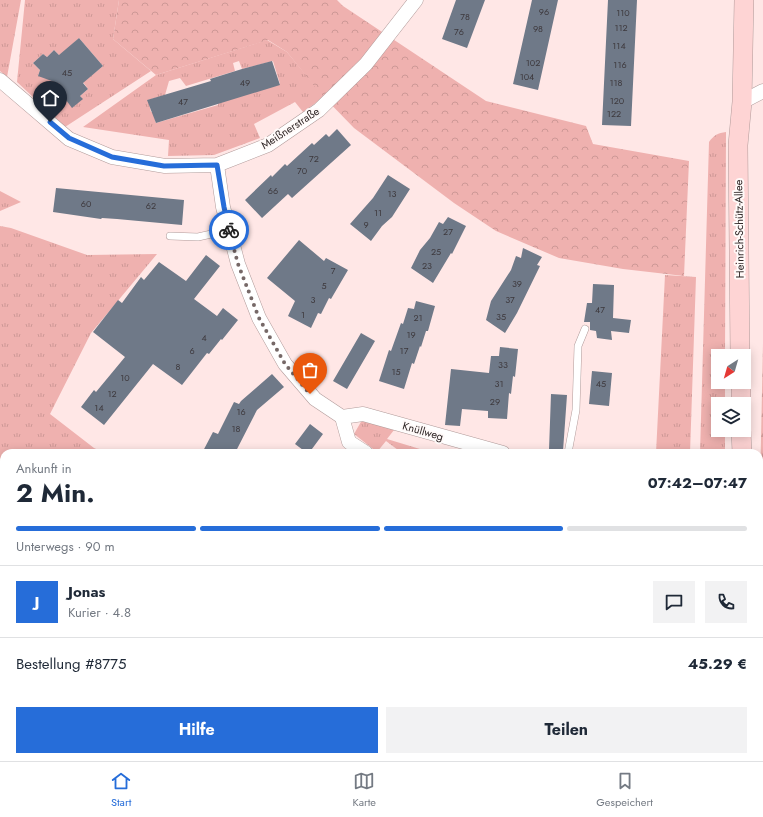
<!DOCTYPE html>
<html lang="de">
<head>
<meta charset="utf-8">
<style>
  :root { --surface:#fff; --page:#f2f2f3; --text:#1f2937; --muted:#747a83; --line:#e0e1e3; --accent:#266dd9 }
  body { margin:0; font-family:Jost,sans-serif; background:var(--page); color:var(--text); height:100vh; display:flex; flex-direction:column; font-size:15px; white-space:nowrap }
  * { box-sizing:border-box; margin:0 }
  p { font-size:13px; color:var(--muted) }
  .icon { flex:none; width:22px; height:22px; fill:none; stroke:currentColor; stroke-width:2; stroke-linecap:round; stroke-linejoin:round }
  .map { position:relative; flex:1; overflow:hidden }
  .panel { position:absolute; left:0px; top:449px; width:763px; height:312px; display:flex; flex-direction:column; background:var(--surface); border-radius:12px 12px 0 0; box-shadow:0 2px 10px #0003 }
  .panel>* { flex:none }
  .needle { width:26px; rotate:217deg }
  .buttons { position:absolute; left:711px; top:349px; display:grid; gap:8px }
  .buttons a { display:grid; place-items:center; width:40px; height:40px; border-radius:0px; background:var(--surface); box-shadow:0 2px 10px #0003; font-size:20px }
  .pin { position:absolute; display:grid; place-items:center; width:34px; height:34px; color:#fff; margin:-41px -17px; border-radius:50% 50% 50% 0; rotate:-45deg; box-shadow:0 0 4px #0007 }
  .pin .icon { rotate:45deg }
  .courier { position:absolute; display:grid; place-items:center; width:40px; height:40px; margin:-20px; border:3px solid #266dd9; border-radius:50%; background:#fff; color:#222; box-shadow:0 1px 5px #0007 }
  .overview em { font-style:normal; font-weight:700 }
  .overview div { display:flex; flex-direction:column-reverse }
  .overview { display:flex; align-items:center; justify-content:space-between; height:68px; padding:0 16px }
  h1 { font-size:26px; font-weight:700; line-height:30px }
  .bar { display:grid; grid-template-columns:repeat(4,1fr); gap:6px 4px; align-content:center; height:48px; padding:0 16px }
  .bar i { height:5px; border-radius:3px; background:var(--line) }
  .bar .selected { background:var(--accent) }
  .bar p { grid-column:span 4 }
  .line { display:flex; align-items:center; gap:10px; padding:0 16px; border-top:1px solid var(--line) }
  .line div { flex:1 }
  .round { display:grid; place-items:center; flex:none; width:42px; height:42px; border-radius:0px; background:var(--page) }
  .action { display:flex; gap:8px; margin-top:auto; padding:8px 16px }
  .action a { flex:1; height:46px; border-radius:0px; background:var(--accent); color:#fff; font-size:16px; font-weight:700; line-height:46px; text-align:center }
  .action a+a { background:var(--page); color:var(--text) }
  .tabs { display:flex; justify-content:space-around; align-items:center; height:56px; border-top:1px solid var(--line); background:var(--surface); font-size:11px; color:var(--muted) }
  .tabs a { display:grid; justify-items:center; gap:2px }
  .tabs .selected { color:var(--accent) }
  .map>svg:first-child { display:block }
  .grass { fill:url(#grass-tufts); fill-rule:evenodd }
  .forest { fill:url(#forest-firs) }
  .park { fill:url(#park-crowns) }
  .building { fill:#6f7988 }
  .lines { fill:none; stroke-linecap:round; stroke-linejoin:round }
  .lane-casing { stroke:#b19b9a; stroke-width:8 }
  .street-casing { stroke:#b19b9a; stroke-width:15 }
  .secondary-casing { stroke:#b19b9a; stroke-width:20 }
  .lane { stroke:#fff; stroke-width:7 }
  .street { stroke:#fff; stroke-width:14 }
  .secondary { stroke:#fed4d4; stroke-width:19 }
  .done { stroke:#766867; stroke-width:4; stroke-dasharray:0 7.2 }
  .route { stroke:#266dd9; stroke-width:5 }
  .labels { text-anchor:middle; stroke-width:4; stroke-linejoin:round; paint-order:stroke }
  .number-label { font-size:9px; fill:#3d383c }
  .street-label { font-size:11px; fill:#2c2323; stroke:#fffaf9 }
</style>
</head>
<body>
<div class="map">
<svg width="763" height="761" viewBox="0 0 763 761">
  <defs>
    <pattern id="grass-tufts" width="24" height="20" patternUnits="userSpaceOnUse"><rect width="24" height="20" fill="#efb1af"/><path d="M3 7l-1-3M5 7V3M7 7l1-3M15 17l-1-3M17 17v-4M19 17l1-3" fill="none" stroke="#cd9896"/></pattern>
    <pattern id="forest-firs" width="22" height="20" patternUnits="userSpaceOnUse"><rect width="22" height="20" fill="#efb1af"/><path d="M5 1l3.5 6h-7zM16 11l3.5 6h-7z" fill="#cd9896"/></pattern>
    <pattern id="park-crowns" width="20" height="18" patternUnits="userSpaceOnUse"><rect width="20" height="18" fill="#efb1af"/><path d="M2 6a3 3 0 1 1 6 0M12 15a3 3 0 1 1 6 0" fill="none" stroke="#cd9896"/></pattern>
  </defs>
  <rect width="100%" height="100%" fill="#ffe7e6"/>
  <path class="grass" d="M0,0H21L7,77L0,71Z
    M25,0H119L113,39L151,71L65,127L17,82ZM79,38L103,66L83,82L88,89L80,96L82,99L73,107L66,100L56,96L58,91L63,86L53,75L38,76L40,70L33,63L43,54L47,57L54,50L60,56Z
    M267,40L287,52L324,97L303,112L295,102L254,124L260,138L214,155L168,156L169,140L83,127L156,75ZM239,61L242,69L273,61L280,84L218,103V105L156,123L153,112H151L148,100L165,95L169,81L180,78L186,86L235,71L233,63Z
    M726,132L725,356H718V382H725V404H718V430H725V453H700L709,142C714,135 718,133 726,132Z
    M0,191L21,202L0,211Z
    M0,226L11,228L87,255L157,254L91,333L50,414L94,448L105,453H4V526L0,522Z
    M665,275L696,277L690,453H656Z
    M362,420L394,430L387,439L433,453H402L386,441L377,452L354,434Z
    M700,757H725L726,761H702Z
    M734,757H751L752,761H735Z"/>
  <path class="forest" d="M763,343V545L760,487Z"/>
  <path class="park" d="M119,0H337L343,6L486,101L586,126L593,144L689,161L684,276L623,269L559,258L496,231L454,203L354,128L319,92L287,52L268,40L156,75L113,39Z"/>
  <path class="building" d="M456,0H485L467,48L442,39Z
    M532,0H558L538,90L513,84Z
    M608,0H637L631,126L602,125Z
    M79,38L103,66L83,83L88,89L80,96L83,99L72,108L66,100L56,96L60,84L38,76L40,70L33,63L43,54L47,57L54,50L59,55Z
    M272,61L280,85L156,123L147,100L211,81L210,79L242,69Z
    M337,129L351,145L292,198L288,194L262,218L245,200L271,175L272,177L285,164L287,166L312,143L314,145L326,134L329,137Z
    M388,175L410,189L392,217L382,226L371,241L350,224L373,198Z
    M56,188L184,200L182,225L117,219L102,218L101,219L53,212Z
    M448,217L466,226L452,254L451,253L433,283L411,268L420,250L430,238L439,222L443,224Z
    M299,240L324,261L326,258L348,270L331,299L329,298L321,314L318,313L311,328L288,316L295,301L267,278Z
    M523,248L542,257L537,265L540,266L517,313L505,333L486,320L491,301L511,270L516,256L521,258Z
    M206,255L220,266L194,299L217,316L223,308L238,320L222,340L221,339L209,354L207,353L182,385L153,364L104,425L81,407L94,390L96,392L125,357L93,332L118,300L122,303L141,277L144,280L159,262L186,281Z
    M593,284L614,285L613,318L631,320L629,333L611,331L612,340L597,338L596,331L590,330V322H584L587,303H592Z
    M416,301L435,306L428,331H426L421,347L420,346L414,364L412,363L404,389L379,381L389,350L391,351L401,323L403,324L408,308L414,309Z
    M361,333L375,341L347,389L333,381Z
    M500,347L518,349L515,377L513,376L511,394L509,393L507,419L488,418V411L462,409L460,426L445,425L451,369L489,373L491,356H499Z
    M592,371L612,373L609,406L589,404Z
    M272,374L284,387L257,410L235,453H202L213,432L218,434L234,402L239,404L241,401Z
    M551,394L567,395L563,451L549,450Z
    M310,424L323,434L309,453H307L295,444Z"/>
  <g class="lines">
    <g class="lane-casing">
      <path id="lane" d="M170,236L198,237L229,230
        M568,453L576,410L578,346L585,329
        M332,761L373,759L385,761"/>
    </g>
    <g class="street-casing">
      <path id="street" d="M0,80L69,139L112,157L165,166L217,165L268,145L319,110L366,64L416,0
        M742,102L763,91
        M217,165L223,207L238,264L259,318L285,364L315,399L342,417L363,414L503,453
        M342,417L349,442L366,453
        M110,761L114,757"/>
    </g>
    <g class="secondary-casing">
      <path id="secondary" d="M740,356L738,145L742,102L744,0
        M741,382V404
        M741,430L742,453
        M759,689L763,712"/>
    </g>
    <use href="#lane" class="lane"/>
    <use href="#street" class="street"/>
    <use href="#secondary" class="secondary"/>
  </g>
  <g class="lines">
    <path class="done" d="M229,230L238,264L259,318L285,364L310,394"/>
    <path class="route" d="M50,122L69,138L112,157L164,166L217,165L224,207L229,230"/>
  </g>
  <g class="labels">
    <g class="number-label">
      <text x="544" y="15">96</text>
      <text x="623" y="16">110</text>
      <text x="465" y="20">78</text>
      <text x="621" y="31">112</text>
      <text x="538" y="32">98</text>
      <text x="459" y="35">76</text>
      <text x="619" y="49">114</text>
      <text x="533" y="66">102</text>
      <text x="620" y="68">116</text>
      <text x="67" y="76">45</text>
      <text x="527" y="80">104</text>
      <text x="245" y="86">49</text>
      <text x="616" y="86">118</text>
      <text x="617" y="104">120</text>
      <text x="183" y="105">47</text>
      <text x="614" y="117">122</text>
      <text x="314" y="162">72</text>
      <text x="302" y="174">70</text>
      <text x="273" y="194">66</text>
      <text x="392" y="197">13</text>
      <text x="86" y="207">60</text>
      <text x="151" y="209">62</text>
      <text x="378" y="216">11</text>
      <text x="366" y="228">9</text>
      <text x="448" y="235">27</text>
      <text x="436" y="255">25</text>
      <text x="427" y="269">23</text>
      <text x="333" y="274">7</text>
      <text x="517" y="287">39</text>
      <text x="324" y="289">5</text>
      <text x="313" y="303">3</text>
      <text x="510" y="303">37</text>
      <text x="600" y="313">47</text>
      <text x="303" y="318">1</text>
      <text x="501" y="320">35</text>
      <text x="418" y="321">21</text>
      <text x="411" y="338">19</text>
      <text x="204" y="341">4</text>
      <text x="192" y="354">6</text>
      <text x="404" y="354">17</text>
      <text x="503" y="368">33</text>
      <text x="178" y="370">8</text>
      <text x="396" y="375">15</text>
      <text x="125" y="381">10</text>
      <text x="499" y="387">31</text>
      <text x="601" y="387">45</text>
      <text x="112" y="397">12</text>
      <text x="495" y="405">29</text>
      <text x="99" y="411">14</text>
      <text x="241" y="415">16</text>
      <text x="236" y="432">18</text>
    </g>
    <g class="street-label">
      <text transform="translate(290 128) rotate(-33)" y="4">Meißnerstraße</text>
      <text transform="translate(739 229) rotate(-91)" y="4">Heinrich-Schütz-Allee</text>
      <text transform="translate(423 431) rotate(16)" y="4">Knüllweg</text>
    </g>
  </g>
</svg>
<div class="buttons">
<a><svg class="needle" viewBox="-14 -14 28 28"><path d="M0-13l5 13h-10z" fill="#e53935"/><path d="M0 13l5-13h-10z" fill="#747a83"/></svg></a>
<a><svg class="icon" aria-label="layers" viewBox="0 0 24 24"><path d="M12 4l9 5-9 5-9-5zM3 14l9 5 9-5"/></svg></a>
</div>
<div class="pin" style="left:310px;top:394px;background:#ea580c"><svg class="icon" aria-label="bag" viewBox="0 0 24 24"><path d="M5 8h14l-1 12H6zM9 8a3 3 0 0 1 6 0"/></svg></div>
<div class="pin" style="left:50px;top:122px;background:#1f2937"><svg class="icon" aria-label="home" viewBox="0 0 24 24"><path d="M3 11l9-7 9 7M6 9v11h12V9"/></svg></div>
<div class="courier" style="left:229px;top:230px"><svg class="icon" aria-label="bike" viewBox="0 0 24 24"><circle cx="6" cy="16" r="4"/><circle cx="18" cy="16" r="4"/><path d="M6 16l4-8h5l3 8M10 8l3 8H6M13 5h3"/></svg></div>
<section class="panel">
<div class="overview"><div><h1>2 Min.</h1><p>Ankunft in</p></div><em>07:42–07:47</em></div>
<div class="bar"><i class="selected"></i><i class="selected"></i><i class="selected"></i><i></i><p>Unterwegs · 90 m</p></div>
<div class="line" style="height:72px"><b class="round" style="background:var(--accent);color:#fff">J</b><div><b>Jonas</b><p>Kurier · 4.8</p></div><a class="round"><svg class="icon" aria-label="chat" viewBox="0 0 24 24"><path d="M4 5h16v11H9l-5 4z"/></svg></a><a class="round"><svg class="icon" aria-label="phone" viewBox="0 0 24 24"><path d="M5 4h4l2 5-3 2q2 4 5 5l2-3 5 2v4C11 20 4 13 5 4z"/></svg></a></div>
<div class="line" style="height:52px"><div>Bestellung #8775</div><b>45.29 €</b></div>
<div class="action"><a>Hilfe</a><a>Teilen</a></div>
</section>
</div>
<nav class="tabs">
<a class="selected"><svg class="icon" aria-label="home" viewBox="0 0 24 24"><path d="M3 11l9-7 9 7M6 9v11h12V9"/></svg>Start</a>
<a><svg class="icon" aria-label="map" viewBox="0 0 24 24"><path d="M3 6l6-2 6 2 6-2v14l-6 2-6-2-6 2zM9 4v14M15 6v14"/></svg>Karte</a>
<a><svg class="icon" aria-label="saved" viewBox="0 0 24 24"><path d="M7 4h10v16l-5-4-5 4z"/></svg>Gespeichert</a>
</nav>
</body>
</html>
